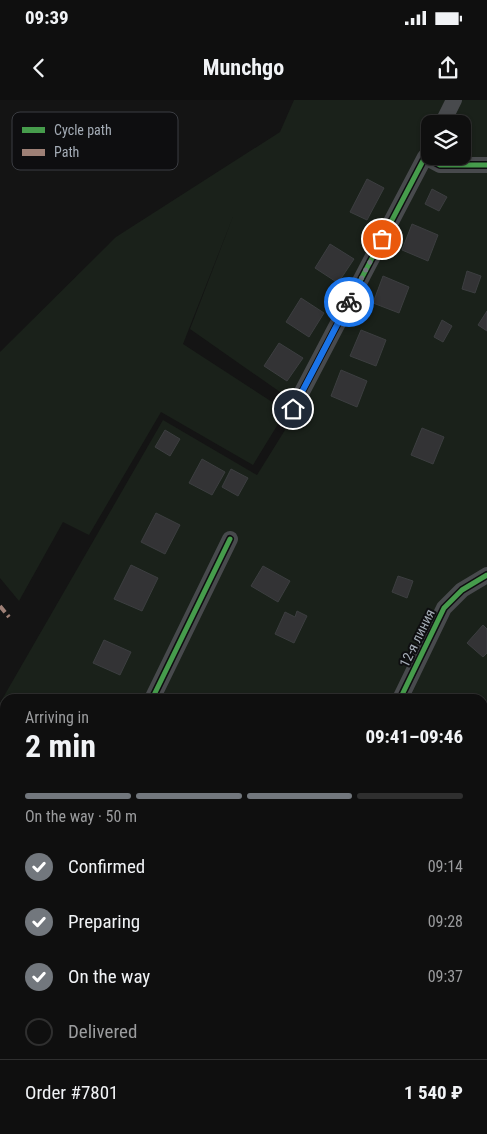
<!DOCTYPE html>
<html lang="en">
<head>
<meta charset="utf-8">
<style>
  :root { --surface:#0f0f0f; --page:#1d1d1d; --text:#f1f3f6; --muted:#9b9c9e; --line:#2f2f2f; --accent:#72777d }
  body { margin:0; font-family:"Roboto Condensed",sans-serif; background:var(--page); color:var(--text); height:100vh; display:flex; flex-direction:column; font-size:19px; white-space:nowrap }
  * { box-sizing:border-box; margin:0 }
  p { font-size:16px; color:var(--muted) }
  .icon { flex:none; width:28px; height:28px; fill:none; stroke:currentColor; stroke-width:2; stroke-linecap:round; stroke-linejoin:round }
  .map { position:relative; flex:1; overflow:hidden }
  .drawer { position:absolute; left:0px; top:594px; width:488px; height:441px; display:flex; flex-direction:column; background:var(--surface); border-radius:15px 15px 0 0; box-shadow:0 1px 4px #0004,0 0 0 1px var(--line) }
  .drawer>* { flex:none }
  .fabs { position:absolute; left:421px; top:15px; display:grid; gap:10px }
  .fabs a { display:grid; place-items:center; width:50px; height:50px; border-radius:10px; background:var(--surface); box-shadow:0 1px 4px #0004,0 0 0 1px var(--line); font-size:25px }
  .pin { position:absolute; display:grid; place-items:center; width:42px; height:42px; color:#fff; margin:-21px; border:2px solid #fff; border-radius:50%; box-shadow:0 1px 5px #0007 }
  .courier { position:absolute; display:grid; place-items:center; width:50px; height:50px; margin:-25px; border:4px solid #1a73e8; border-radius:50%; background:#fff; color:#222; box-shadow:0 1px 6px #0007 }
  .head em { font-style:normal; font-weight:700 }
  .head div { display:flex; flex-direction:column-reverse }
  .head { display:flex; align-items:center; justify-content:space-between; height:85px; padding:0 25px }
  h1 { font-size:32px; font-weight:700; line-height:38px }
  .bar { display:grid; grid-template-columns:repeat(4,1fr); gap:8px 5px; align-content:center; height:60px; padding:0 25px }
  .bar i { height:6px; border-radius:4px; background:var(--line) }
  .bar .current { background:var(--accent) }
  .bar p { grid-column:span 4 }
  .line { display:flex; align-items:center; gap:12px; padding:0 25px; border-top:1px solid var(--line) }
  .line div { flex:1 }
  ol { padding:0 25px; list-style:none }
  li { display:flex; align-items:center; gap:15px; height:55px }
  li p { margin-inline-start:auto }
  li .icon { padding:5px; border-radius:50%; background:var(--accent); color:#fff; stroke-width:4 }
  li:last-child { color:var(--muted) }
  li i { width:28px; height:28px; border:2px solid var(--line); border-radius:50% }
  .status { display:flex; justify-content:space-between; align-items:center; height:35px; padding:0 25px; background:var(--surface); direction:ltr }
  .status svg { height:14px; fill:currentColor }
  header { display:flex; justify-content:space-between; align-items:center; height:65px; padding:0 25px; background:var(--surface); font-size:22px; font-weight:700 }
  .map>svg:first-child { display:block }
  .green { fill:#1a211a; fill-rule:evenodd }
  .building { fill:#333335; stroke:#3c3e40 }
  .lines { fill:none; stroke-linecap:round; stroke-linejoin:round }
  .street { stroke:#484a4d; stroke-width:16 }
  .quiet { stroke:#9e8076; stroke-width:4; stroke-dasharray:8 4; stroke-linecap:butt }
  .cycleway-casing { stroke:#0e0e10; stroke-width:8 }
  .cycleway { stroke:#469c4c; stroke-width:5 }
  .done { stroke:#72777d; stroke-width:5; stroke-dasharray:0 9 }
  .route { stroke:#1a73e8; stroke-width:6 }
  .labels { text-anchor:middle; stroke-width:4; stroke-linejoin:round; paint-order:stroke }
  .street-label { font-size:14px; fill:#a4acb6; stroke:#0e0e10 }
  .key { fill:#0e0e10; stroke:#3b3d42; stroke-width:1 }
  .key-label { font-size:14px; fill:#a4acb6 }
</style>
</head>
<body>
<div class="status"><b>09:39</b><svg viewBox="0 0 49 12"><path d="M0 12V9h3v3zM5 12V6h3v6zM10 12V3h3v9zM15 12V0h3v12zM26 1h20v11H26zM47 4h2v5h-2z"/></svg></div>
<header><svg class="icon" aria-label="back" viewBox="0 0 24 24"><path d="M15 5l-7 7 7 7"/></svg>Munchgo<svg class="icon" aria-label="share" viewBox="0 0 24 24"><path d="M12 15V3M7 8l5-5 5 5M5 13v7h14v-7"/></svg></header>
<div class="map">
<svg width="487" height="1034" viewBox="0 0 487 1034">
  <rect width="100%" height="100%" fill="#141414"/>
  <path class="green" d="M294,0H487V1034H51L50,1030H482V599H5V605L0,603L163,320L257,375L300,306L190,229L234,114L183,244L286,311L253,365L161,312L89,435L63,422L19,501L0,478V252L116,137L280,32ZM430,24H462V56H430Z
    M5,648V747L0,744V658Z
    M0,748L5,751V1030H43L44,1034H0Z"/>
  <path class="building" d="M367,79L384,88L367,120L350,112Z
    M432,89L447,97L439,111L425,104Z
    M412,124L438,135L428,161L402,150Z
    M330,144L354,159L338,183L315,168Z
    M467,171L481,176L475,193L462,189Z
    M383,176L409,187L399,213L373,203Z
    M301,198L324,213L309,237L286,222Z
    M487,211V231L478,225Z
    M442,220L452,226L443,242L434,237Z
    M361,230L386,240L376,266L350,256Z
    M279,243L303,258L287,281L264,266Z
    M341,270L367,281L357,307L331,296Z
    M422,328L444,337L433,364L411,355Z
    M165,330L180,339L170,356L155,347Z
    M202,359L225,372L212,395L189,383Z
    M231,369L248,378L238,396L222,387Z
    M156,413L180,425L165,454L141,442Z
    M131,465L158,478L142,511L114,499Z
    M263,466L290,481L278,502L251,486Z
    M398,476L413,481L407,498L392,492Z
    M297,511L307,516L294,543L275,534L285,512L295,517Z
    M483,525L487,529V553L483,557L467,543Z
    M104,540L131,552L120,575L93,563Z
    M110,1030H124L129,1034H107Z"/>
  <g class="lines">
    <path class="street" d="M442,24L454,0
      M293,309L425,57L440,65H487
      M152,599L230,439
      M400,599L444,508L462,490L487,475
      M482,838L487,831
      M57,1030L58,1034
      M417,1030L423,1034
      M334,1034L337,1030"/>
    <path class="quiet" d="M0,506L9,517"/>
    <g class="cycleway-casing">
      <path id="cycleway" d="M293,309L425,57L440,65H487
        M152,599L230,439
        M400,599L444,508L462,490L487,475"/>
    </g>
    <use href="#cycleway" class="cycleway"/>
  </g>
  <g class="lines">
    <path class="done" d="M349,202L382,139"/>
    <path class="route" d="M293,309L349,202"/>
  </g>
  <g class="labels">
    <g class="street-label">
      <text transform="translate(417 538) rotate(-64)" y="5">12-я линия</text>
    </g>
  </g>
  <rect x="12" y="12" width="166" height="58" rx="8" class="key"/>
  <rect x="22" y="27" width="23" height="6" fill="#469c4c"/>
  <rect x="22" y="49" width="23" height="7" fill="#9e8076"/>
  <g class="key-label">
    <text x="54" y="35">Cycle path</text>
    <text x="54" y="57">Path</text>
  </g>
</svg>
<div class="fabs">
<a><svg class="icon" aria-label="layers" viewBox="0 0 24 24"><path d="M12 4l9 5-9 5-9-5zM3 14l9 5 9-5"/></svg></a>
</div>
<div class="pin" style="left:382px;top:139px;background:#ea580c"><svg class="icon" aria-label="bag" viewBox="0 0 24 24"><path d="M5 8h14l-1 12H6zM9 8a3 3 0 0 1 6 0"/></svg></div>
<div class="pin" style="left:293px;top:309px;background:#1f2937"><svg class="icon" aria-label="home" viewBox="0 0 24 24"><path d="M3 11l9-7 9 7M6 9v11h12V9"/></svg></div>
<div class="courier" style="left:349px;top:202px"><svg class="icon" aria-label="bike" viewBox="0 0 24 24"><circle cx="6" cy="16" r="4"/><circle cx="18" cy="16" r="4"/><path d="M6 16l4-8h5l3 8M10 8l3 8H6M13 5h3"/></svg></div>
<section class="drawer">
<div class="head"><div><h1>2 min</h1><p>Arriving in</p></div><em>09:41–09:46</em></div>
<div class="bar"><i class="current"></i><i class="current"></i><i class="current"></i><i></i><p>On the way · 50 m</p></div>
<ol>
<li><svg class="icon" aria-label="check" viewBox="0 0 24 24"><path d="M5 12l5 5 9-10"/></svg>Confirmed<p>09:14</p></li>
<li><svg class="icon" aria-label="check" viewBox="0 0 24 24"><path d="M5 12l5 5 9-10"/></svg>Preparing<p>09:28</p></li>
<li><svg class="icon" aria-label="check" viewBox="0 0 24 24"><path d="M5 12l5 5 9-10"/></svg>On the way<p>09:37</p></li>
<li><i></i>Delivered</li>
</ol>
<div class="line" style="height:65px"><div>Order #7801</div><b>1 540 ₽</b></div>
</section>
</div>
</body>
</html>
